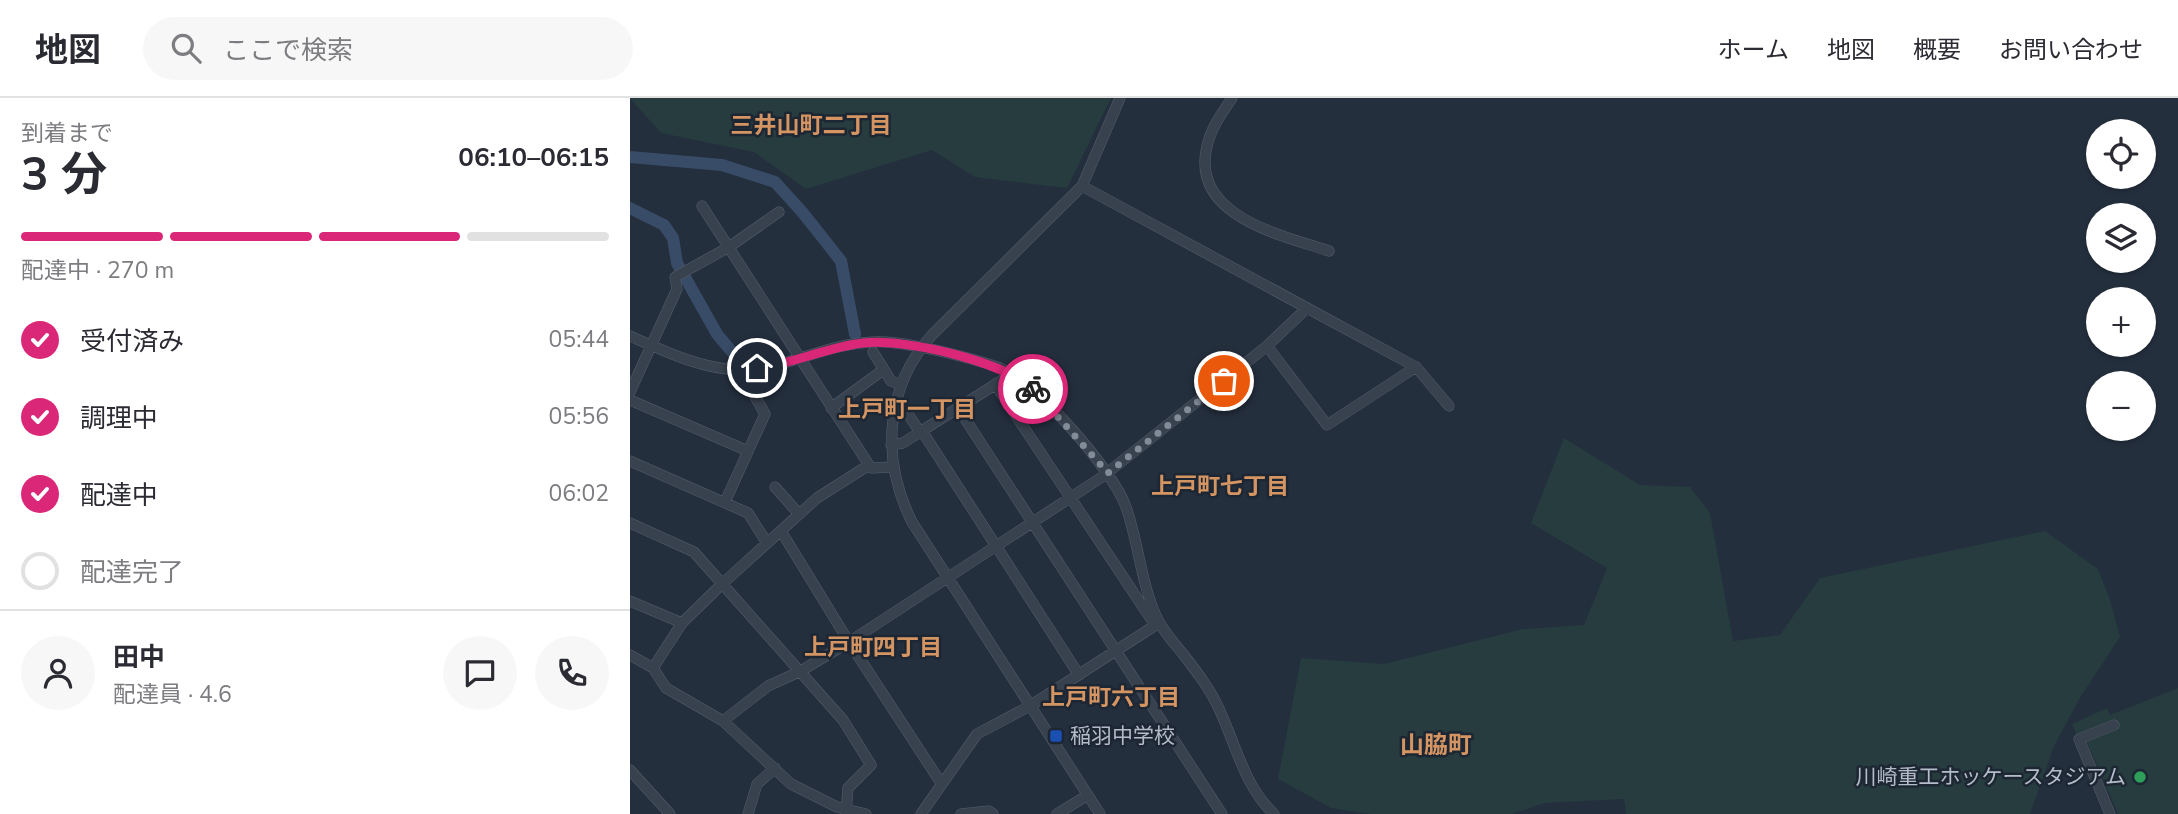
<!DOCTYPE html>
<html lang="ja">
<head>
<meta charset="utf-8">
<style>
  :root { --surface:#fff; --page:#f7f7f7; --text:#2b2b33; --muted:#7c7c81; --line:#e1e1e2; --accent:#db2777 }
  body { margin:0; font-family:"Nunito Sans","Noto Sans JP",sans-serif; background:var(--page); color:var(--text); height:100vh; display:flex; flex-direction:column; font-size:26px; white-space:nowrap }
  * { box-sizing:border-box; margin:0 }
  p { font-size:23px; color:var(--muted) }
  .icon { flex:none; width:38px; height:38px; fill:none; stroke:currentColor; stroke-width:2; stroke-linecap:round; stroke-linejoin:round }
  .map { position:relative; flex:1; overflow:hidden }
  .panel { display:flex; flex-direction:column; background:var(--surface); width:630px }
  .panel>* { flex:none }
  .fabs { position:absolute; left:1456px; top:21px; display:grid; gap:14px }
  .fabs a { display:grid; place-items:center; width:70px; height:70px; border-radius:50%; background:var(--surface); box-shadow:0 2px 5px #0004; font-size:35px }
  .pin { position:absolute; display:grid; place-items:center; width:60px; height:60px; color:#fff; margin:-30px; border:4px solid #fff; border-radius:50%; box-shadow:0 2px 7px #0007 }
  .courier { position:absolute; display:grid; place-items:center; width:70px; height:70px; margin:-35px; border:5px solid #db2777; border-radius:50%; background:#fff; color:#222; box-shadow:0 2px 9px #0007 }
  .overview em { font-style:normal; font-weight:700 }
  .overview div { display:flex; flex-direction:column-reverse }
  .overview { display:flex; align-items:center; justify-content:space-between; height:119px; padding:0 21px }
  h1 { font-size:46px; font-weight:700; line-height:52px }
  .bar { display:grid; grid-template-columns:repeat(4,1fr); gap:10px 7px; align-content:center; height:84px; padding:0 21px }
  .bar i { height:9px; border-radius:5px; background:var(--line) }
  .bar .current { background:var(--accent) }
  .bar p { grid-column:span 4 }
  .line { display:flex; align-items:center; gap:18px; padding:0 21px; border-top:2px solid var(--line) }
  .line div { flex:1 }
  .round { display:grid; place-items:center; flex:none; width:74px; height:74px; border-radius:37px; background:var(--page) }
  ol { padding:0 21px; list-style:none }
  li { display:flex; align-items:center; gap:21px; height:77px }
  li p { margin-inline-start:auto }
  li .icon { padding:7px; border-radius:50%; background:var(--accent); color:#fff; stroke-width:4 }
  li:last-child { color:var(--muted) }
  li i { width:38px; height:38px; border:4px solid var(--line); border-radius:50% }
  header { display:flex; align-items:center; gap:42px; box-sizing:border-box; height:98px; padding:0 35px; background:var(--surface); border-bottom:2px solid var(--line) }
  header strong { font-size:33px }
  nav { display:flex; gap:38px; margin-inline-start:auto; font-size:24px }
  .search { width:490px; height:63px; background:var(--page); display:flex; align-items:center; gap:18px; box-sizing:border-box; padding:0 24px; border-radius:38px; color:var(--muted); font-size:26px }
  main { display:flex; flex:1; min-height:0 }
  .map>svg:first-child { display:block }
  .green { fill:#263c3f }
  .lines { fill:none; stroke-linecap:round; stroke-linejoin:round }
  .river { stroke:#394c67; stroke-width:12 }
  .minor-casing { stroke:#565f6c; stroke-width:11 }
  .minor { stroke:#38414e; stroke-width:10 }
  .done { stroke:#828b98; stroke-width:7; stroke-dasharray:0 12.6 }
  .route { stroke:#db2777; stroke-width:9 }
  .transit-dot { fill:#1a4fb4; stroke:#1d2633; stroke-width:2.5 }
  .leisure-dot { fill:#2e9e5b; stroke:#1d2633; stroke-width:2.5 }
  .labels { text-anchor:middle; stroke-width:5; stroke-linejoin:round; paint-order:stroke }
  .poi-label { font-size:21px; fill:#b4bcc9; stroke:#1d2633; text-anchor:start }
  .neighbourhood-label { font-size:23px; font-weight:bold; fill:#d59563; stroke:#1d2633 }
  .quarter-label { font-size:24px; font-weight:bold; fill:#d59563; stroke:#1d2633 }
</style>
</head>
<body>
<header>
<strong>地図</strong>
<div class="search"><svg class="icon" aria-label="search" viewBox="0 0 24 24"><circle cx="10" cy="10" r="6"/><path d="M15 15l6 6"/></svg>ここで検索</div>
<nav><a>ホーム</a><a>地図</a><a>概要</a><a>お問い合わせ</a></nav>
</header>
<main>
<section class="panel">
<div class="overview"><div><h1>3 分</h1><p>到着まで</p></div><em>06:10–06:15</em></div>
<div class="bar"><i class="current"></i><i class="current"></i><i class="current"></i><i></i><p>配達中 · 270 m</p></div>
<ol>
<li><svg class="icon" aria-label="check" viewBox="0 0 24 24"><path d="M5 12l5 5 9-10"/></svg>受付済み<p>05:44</p></li>
<li><svg class="icon" aria-label="check" viewBox="0 0 24 24"><path d="M5 12l5 5 9-10"/></svg>調理中<p>05:56</p></li>
<li><svg class="icon" aria-label="check" viewBox="0 0 24 24"><path d="M5 12l5 5 9-10"/></svg>配達中<p>06:02</p></li>
<li><i></i>配達完了</li>
</ol>
<div class="line" style="height:126px"><a class="round"><svg class="icon" aria-label="person" viewBox="0 0 24 24"><circle cx="12" cy="8" r="4"/><path d="M4 21q1-7 8-7t8 7"/></svg></a><div><b>田中</b><p>配達員 · 4.6</p></div><a class="round"><svg class="icon" aria-label="chat" viewBox="0 0 24 24"><path d="M4 5h16v11H9l-5 4z"/></svg></a><a class="round"><svg class="icon" aria-label="phone" viewBox="0 0 24 24"><path d="M5 4h4l2 5-3 2q2 4 5 5l2-3 5 2v4C11 20 4 13 5 4z"/></svg></a></div>
</section>
<div class="map">
<svg width="1548" height="716" viewBox="0 0 1548 716">
  <rect width="100%" height="100%" fill="#242f3e"/>
  <path class="green" d="M0,0H481L437,90L345,79L302,52L176,91L124,54L31,35Z
    M934,340L1010,387L1060,389L1080,415L1103,543L1150,537L1190,480L1415,433L1468,471L1480,502L1490,539L1451,598L1424,648L1400,716H996L994,701L914,705L882,716H740L701,710L648,681L671,560L754,566L893,531L954,527L977,470L901,425Z
    M1548,590V716H1488L1454,637L1448,639L1442,626L1477,610L1480,617Z"/>
  <g class="lines">
    <path class="river" d="M0,59L92,67L145,84L173,115L211,163L225,236
      M0,110L34,127L43,140L47,165L87,236L107,260"/>
    <g class="minor-casing">
      <path id="minor" d="M602,0C592,15 581,30 577,48C560,118 651,137 699,153
        M452,88L786,269L819,308
        M72,108L239,367L241,370L263,369
        M0,238C34,253 73,272 111,272C144,272 172,258 204,250C220,246 239,243 256,244C285,246 343,260 370,270C407,285 483,372 496,409C509,446 511,487 528,522C534,534 544,545 553,556C567,574 581,592 590,613C606,648 615,689 644,716
        M637,248L697,327L786,269
        M243,254L261,283L271,287
        M365,286L525,527
        M0,294L47,191L45,179L99,149L149,114
        M0,302L118,353
        M201,310L253,272
        M328,310L592,716
        M264,311L276,313L290,334L382,276
        M292,333L449,577
        M261,347L273,345L290,334
        M0,363L118,415L137,445
        M145,389L169,416
        M95,404L135,316L110,272
        M0,425L64,454L213,622L241,667L218,690L216,716
        M151,433L219,544L311,685
        M0,503L52,525
        M0,557L23,570L36,590L93,623L161,686L207,709L236,716
        M23,570L52,525L92,486L187,400L239,367
        M93,623L138,588L171,573L219,544L472,379L637,248L677,210
        M0,672L40,716
        M118,716L127,686L145,670
        M291,716L347,636L400,608L529,525
        M331,716L359,713L363,716
        M427,716L458,697
        M470,716L282,424C251,362 254,289 303,236L452,88L490,0
        M1480,716L1449,641L1484,627"/>
    </g>
    <use href="#minor" class="minor"/>
  </g>
  <g class="lines">
    <path class="done" d="M403,291L478,375L594,283"/>
    <path class="route" d="M127,270C164,266 196,249 233,245C274,240 372,263 403,291"/>
  </g>
  <rect class="transit-dot" x="419" y="631" width="14" height="14" rx="3.5"/>
  <circle class="leisure-dot" cx="1510" cy="679" r="7"/>
  <g class="labels">
    <g class="poi-label">
      <text x="440" y="645">稲羽中学校</text>
      <text x="1496" y="686" text-anchor="end">川崎重工ホッケースタジアム</text>
    </g>
    <g class="neighbourhood-label">
      <text x="181" y="35">三井山町二丁目</text>
      <text x="277" y="319">上戸町一丁目</text>
      <text x="590" y="396">上戸町七丁目</text>
      <text x="243" y="557">上戸町四丁目</text>
      <text x="481" y="607">上戸町六丁目</text>
    </g>
    <g class="quarter-label">
      <text x="806" y="655">山脇町</text>
    </g>
  </g>
</svg>
<div class="fabs">
<a><svg class="icon" aria-label="locate" viewBox="0 0 24 24"><circle cx="12" cy="12" r="6"/><path d="M12 2v4M12 18v4M2 12h4M18 12h4"/></svg></a>
<a><svg class="icon" aria-label="layers" viewBox="0 0 24 24"><path d="M12 4l9 5-9 5-9-5zM3 14l9 5 9-5"/></svg></a>
<a>+</a>
<a>−</a>
</div>
<div class="pin" style="left:594px;top:283px;background:#ea580c"><svg class="icon" aria-label="bag" viewBox="0 0 24 24"><path d="M5 8h14l-1 12H6zM9 8a3 3 0 0 1 6 0"/></svg></div>
<div class="pin" style="left:127px;top:270px;background:#1f2937"><svg class="icon" aria-label="home" viewBox="0 0 24 24"><path d="M3 11l9-7 9 7M6 9v11h12V9"/></svg></div>
<div class="courier" style="left:403px;top:291px"><svg class="icon" aria-label="bike" viewBox="0 0 24 24"><circle cx="6" cy="16" r="4"/><circle cx="18" cy="16" r="4"/><path d="M6 16l4-8h5l3 8M10 8l3 8H6M13 5h3"/></svg></div>
</div>
</main>
</body>
</html>
